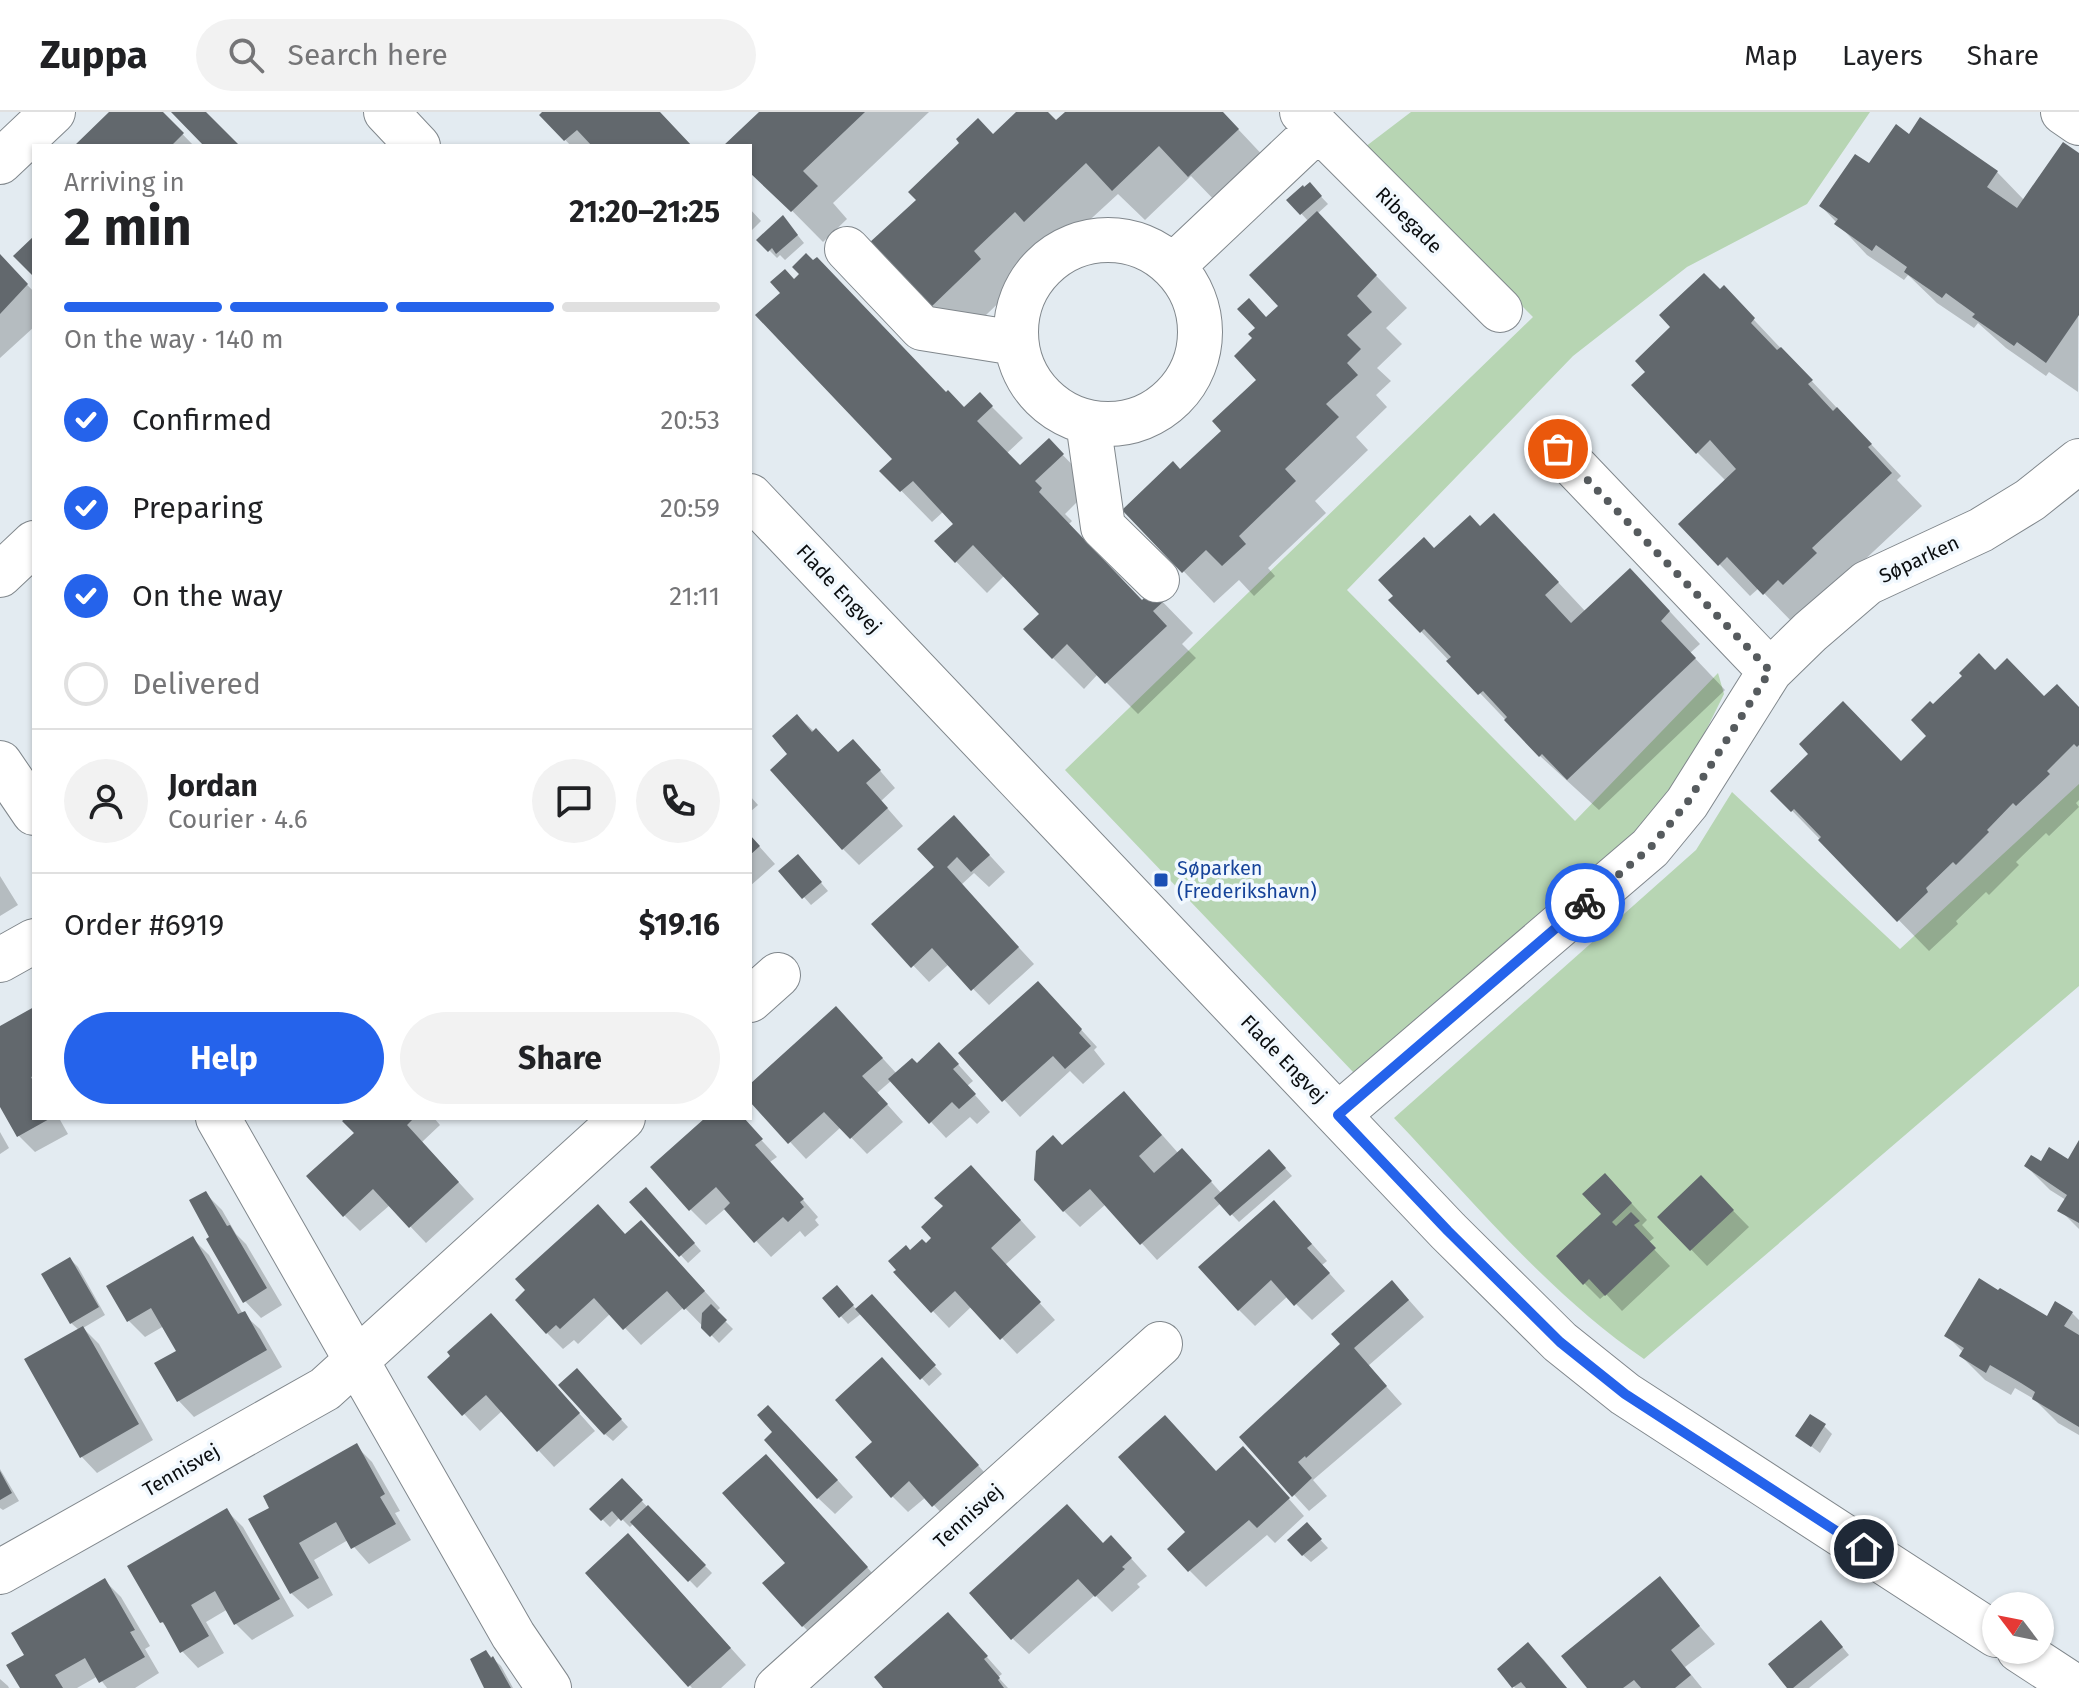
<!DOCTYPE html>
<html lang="en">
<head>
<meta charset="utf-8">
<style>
  :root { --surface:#fff; --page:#f2f2f2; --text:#202124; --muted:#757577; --line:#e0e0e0; --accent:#2563eb }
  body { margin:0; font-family:"Fira Sans",sans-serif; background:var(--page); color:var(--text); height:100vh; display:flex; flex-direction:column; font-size:30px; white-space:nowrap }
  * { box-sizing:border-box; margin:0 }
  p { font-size:26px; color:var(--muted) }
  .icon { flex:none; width:44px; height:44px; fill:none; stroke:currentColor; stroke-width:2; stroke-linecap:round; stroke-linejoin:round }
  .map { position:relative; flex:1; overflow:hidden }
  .details { position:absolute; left:32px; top:32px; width:720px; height:976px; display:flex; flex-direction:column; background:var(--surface); border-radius:0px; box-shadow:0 2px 6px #0004 }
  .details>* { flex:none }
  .needle { width:52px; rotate:302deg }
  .buttons { position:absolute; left:1982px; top:1480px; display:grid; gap:16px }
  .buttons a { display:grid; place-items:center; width:72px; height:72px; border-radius:50%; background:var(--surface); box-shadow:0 2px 6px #0004; font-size:40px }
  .pin { position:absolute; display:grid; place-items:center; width:68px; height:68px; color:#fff; margin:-34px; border:4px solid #fff; border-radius:50%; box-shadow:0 2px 8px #0007 }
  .courier { position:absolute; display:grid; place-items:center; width:80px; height:80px; margin:-40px; border:6px solid #2563eb; border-radius:50%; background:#fff; color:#222; box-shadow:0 2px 10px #0007 }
  .headline em { font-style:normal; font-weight:700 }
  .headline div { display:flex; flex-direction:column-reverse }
  .headline { display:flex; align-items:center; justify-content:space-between; height:136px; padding:0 32px }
  h1 { font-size:52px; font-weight:700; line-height:60px }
  .bar { display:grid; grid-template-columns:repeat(4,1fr); gap:12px 8px; align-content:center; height:96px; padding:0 32px }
  .bar i { height:10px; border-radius:6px; background:var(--line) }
  .bar .active { background:var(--accent) }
  .bar p { grid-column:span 4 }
  .line { display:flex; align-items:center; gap:20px; padding:0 32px; border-top:2px solid var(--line) }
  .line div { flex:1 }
  .round { display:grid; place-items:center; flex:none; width:84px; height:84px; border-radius:42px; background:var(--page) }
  ol { padding:0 32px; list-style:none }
  li { display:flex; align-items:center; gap:24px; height:88px }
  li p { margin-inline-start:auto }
  li .icon { padding:8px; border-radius:50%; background:var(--accent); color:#fff; stroke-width:4 }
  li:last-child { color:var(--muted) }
  li i { width:44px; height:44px; border:4px solid var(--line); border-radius:50% }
  .cta { display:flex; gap:16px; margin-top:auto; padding:16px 32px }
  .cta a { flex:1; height:92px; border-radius:48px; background:var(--accent); color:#fff; font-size:32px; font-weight:700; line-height:92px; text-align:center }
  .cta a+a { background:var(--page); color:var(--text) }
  header { display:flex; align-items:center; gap:48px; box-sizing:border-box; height:112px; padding:0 40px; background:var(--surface); border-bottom:2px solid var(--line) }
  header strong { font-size:38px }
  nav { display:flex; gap:44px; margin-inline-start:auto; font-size:28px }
  .search { width:560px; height:72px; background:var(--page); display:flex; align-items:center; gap:20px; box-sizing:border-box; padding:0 28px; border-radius:44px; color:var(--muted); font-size:30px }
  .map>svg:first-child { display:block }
  .green { fill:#b7d5b3 }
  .shadow { fill:#0003 }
  .building { fill:#62686d }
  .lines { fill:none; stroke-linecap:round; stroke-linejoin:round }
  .minor-casing { stroke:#80878c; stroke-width:46 }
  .minor { stroke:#fff; stroke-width:44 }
  .done { stroke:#565b5e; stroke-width:8; stroke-dasharray:0 14.4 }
  .route { stroke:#2563eb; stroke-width:10 }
  .transit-dot { fill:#1a4fb4; stroke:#f1f8fe; stroke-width:3 }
  .labels { text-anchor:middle; stroke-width:7; stroke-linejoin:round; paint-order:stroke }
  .street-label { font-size:20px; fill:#0a0d0f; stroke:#f1f8fe }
  .transit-label { font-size:20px; fill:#164399; stroke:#f1f8fe; text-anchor:start }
</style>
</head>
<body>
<header>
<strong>Zuppa</strong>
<div class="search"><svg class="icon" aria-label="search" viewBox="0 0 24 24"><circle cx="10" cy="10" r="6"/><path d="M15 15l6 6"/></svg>Search here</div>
<nav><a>Map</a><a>Layers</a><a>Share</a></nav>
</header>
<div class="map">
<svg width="2079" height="1576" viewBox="0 0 2079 1576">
  <rect width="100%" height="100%" fill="#e3ebf1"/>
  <path class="green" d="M1411,0H1870L1807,92L1687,155L1573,244L1347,478L1575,709L1718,561L1724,582L1677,677L1637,718L1354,961L1065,658L1533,205L1365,35Z
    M2079,672V874L1644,1247C1549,1182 1473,1089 1394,1006L1696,738L1732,680L1900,837Z"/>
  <path class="shadow" d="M112,0H161L194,34H77Z
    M545,0H659L691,34H571L542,3Z
    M762,0H929L833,91L847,107L823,130L750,56V34H728Z
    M1019,0H1044L1056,11L1068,0H1222L1268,49L1221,95L1191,64L1145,108L1118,82L1056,139L1047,130L1004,172L1011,179L963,225L932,194L993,24Z
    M1909,24L1997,60L2025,89L2079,43L2078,280L2049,260L2046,264L2006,236L1978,211L1974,216L1937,191L1908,163L1904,168L1867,143L1821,94Z
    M1310,73L1328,92L1317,102L1407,196L1386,216L1402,232L1377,256L1391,269L1376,283L1387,295L1356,325L1368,338L1315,389L1326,401L1268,456L1275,464L1254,484L1239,468L1214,491L1125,398L1181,360L1224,319L1259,268L1255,226L1267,207L1281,194L1309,110L1289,88Z
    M750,97L761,109L750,120Z
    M790,114L804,131L785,148L780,143L777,146L759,128Z
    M0,144L34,180V215L0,246Z
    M794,169L965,297L980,283L1023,326L1007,341L1020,355L1049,329L1093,374L1065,402L1072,409L1069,412L1142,490L1153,480L1193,521L1182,532L1196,546L1138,602L1098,562L1084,577L1053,546L1042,502L1005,463L987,481L937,430L956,412L944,399L932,410L882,359L895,347Z
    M1724,176L1901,364L1897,368L1922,394L1795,513L1759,476L1750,484L1681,412L1726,369L1697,340L1720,180Z
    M1481,417L1525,435L1586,500L1661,490L1700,532L1690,541L1725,578L1599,698L1540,644L1391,488L1434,439Z
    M1995,560L2044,587L2079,597V688L2076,691L2079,695L2049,724L2046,721L2016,750L2019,753L1989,783L1986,780L1956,809L1958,812L1929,839L1773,679L1902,651L1928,624L1933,594Z
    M797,604L839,642L869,646L895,676L881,689L903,714L859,753L843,737L790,642Z
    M750,684L758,693L750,700Z
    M970,722L1005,760L989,775L974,761L961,773L1034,852L989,893L949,852L929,870L874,812Z
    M750,724L775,752L750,774Z
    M805,752L828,779L811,793L781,759Z
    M0,764L18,793L0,804Z
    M1054,888L1097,935L1094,938L1105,952L1083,972L1070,959L1020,1005L961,941Z
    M34,897V1006H59L68,1022L35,1040L19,1024L0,991V917Z
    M852,913L897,962L917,954L955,949L973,969L967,974L990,1000L977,1012L970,1005L946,1026L892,968L877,981L903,1010L867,1042L841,1015L806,1047L750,987V975Z
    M1140,998L1179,1042L1198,1055L1222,1082L1277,1047L1292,1064L1239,1110L1221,1091L1157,1148L1106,1092L1080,1115L1064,1099L1063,1035Z
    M349,1006H434L440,1013L422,1030L474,1087L426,1131L390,1093L360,1119L344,1103L356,1021Z
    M708,1006H741L777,1045L770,1050L818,1105L815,1108L819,1113L805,1125L800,1119L771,1145L726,1096L706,1113L690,1097Z
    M0,1020L9,1036L0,1042Z
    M2079,1032V1117L2060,1098L2066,1088L2050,1078L2026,1054L2069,1049Z
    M1701,1066L1749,1115L1707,1154L1660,1105Z
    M987,1071L1036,1125L1005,1153L1055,1208L1017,1242L972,1194L949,1216L896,1160L910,1140L926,1134L934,1126L945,1094Z
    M1621,1080L1647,1108L1642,1113L1654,1126L1648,1131L1670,1154L1622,1199L1606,1182L1600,1187L1584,1171L1604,1102Z
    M206,1082L222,1098L236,1122L246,1132L282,1193L261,1206L245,1189L212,1126Z
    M654,1085L701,1139L688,1151L632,1090Z
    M1290,1107L1327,1149L1322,1153L1345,1179L1312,1208L1288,1184L1255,1214L1239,1198Z
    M626,1124L657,1127L720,1196L716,1200L733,1217L719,1231L684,1195L641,1233L611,1201L578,1232L574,1228L563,1237L547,1221Z
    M193,1127L209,1143L243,1202L260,1217L282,1255L194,1305L178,1288L179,1240L164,1214L145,1225L128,1208Z
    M70,1147L78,1155L105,1203L83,1216L99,1232L153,1328L97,1361L81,1344L79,1218L71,1211Z
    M844,1184L857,1198L879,1193L942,1262L929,1274L862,1201L848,1212L825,1187Z
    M1408,1187L1424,1205L1368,1254L1402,1292L1313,1368L1327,1384L1309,1399L1241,1325Z
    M2072,1201L2079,1208V1323L2058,1311L2034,1287L2015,1276L2011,1283L1985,1268L1961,1244L1963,1240L1947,1224Z
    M507,1220L595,1319L554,1355L502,1299L480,1319L430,1265Z
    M898,1264L993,1370L950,1410L926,1385L908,1400L892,1384L875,1330Z
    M584,1267L628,1315L613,1329L605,1322Z
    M785,1311L853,1385L835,1402L818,1386Z
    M1824,1314L1832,1322L1820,1341L1798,1324Z
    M356,1334L372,1350L400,1399L395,1401L411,1428L369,1452L348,1428L314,1448L333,1483L308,1497L291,1481L251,1408L272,1397Z
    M1259,1353L1304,1404L1275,1431L1267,1423L1206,1475L1190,1459L1188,1420L1216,1361Z
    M0,1357L19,1389L3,1398L0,1396Z
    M782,1360L882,1472L819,1530L803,1514L787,1451Z
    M622,1369L712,1461L697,1476L634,1411L630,1415L620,1405L610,1415L592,1397Z
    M227,1399L243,1415L294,1504L252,1528L236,1512L228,1497L206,1510L224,1541L198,1556L182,1539L171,1519L162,1510Z
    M1314,1421L1328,1436L1311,1450L1303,1443Z
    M1103,1433L1127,1442L1147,1464L1137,1472L1140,1475L1112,1500L1095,1483L1029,1542L1012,1526Z
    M644,1440L746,1553L721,1576H692L588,1461Z
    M1659,1467L1715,1532L1685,1555L1702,1576H1590Z
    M105,1469L121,1485L150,1534L145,1537L159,1561L135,1576H107L98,1564L77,1576H22L27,1544Z
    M964,1519L1002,1562L998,1565L1008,1576H886Z
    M1829,1519L1849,1543L1809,1576H1790Z
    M1528,1532L1544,1548L1567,1576H1515L1500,1558Z
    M486,1540L501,1554L513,1576H486Z
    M0,1567L8,1574L9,1576H0Z"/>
  <path class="building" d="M109,0H163L184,21L171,34H74Z
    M171,0H206L238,32L204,34Z
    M542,0H660L692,34H592L577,18L564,29L539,3Z
    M759,0H865L803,59L818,74L791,100L750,61V34H723Z
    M1016,0H1048L1056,8L1065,0H1223L1239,17L1188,65L1159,34L1112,79L1086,51L1024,110L1015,100L974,139L981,147L930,196L869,131L916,88L908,80L959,31L956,27L978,6L993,22Z
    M1920,5L1998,59L1987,75L2017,96L2063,30L2079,41V203L2046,251L2017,230L2014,234L1972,205L1975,202L1946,181L1942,186L1904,160L1907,155L1876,133L1872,139L1834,112L1838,107L1819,94L1855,42L1869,51L1896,12L1909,22Z
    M1310,70L1322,84L1300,103L1286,88L1303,73L1304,75Z
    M1317,99L1377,163L1357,184L1372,200L1347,223L1361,237L1347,251L1358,263L1326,292L1339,305L1285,357L1296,369L1239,424L1246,432L1222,454L1206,438L1182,461L1122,398L1173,349L1180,357L1221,319L1212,309L1256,268L1234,244L1252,226L1248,222L1255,216L1237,197L1249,186L1266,205L1278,194L1249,163Z
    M783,103L798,123L776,142L772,136L768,140L756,128Z
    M34,124V165L13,144Z
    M806,141L813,148L817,145L946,280L948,278L964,295L980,280L993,294L977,309L1020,353L1049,326L1064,342L1035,369L1042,376L1039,380L1142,488L1153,477L1164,489L1153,499L1167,514L1105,572L1067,532L1052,547L1023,517L1039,502L973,433L955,451L934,429L953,412L913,369L900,380L879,359L892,347L755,203L780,181L770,170L785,157L794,167L799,162L792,155Z
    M0,142L28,172L0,202Z
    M1704,161L1720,177L1724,173L1755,206L1751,211L1777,238L1781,235L1813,268L1808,272L1833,299L1837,295L1872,332L1868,335L1892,361L1812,436L1817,441L1783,473L1778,468L1763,483L1727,445L1718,454L1678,412L1736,357L1710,328L1696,342L1631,273L1645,260L1635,249L1670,215L1659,203Z
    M1494,401L1559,470L1545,483L1571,511L1630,456L1670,499L1661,509L1696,546L1567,668L1542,642L1539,645L1504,608L1507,605L1483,579L1478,583L1446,549L1451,545L1424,517L1420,521L1388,488L1393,484L1378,468L1424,425L1434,436L1470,403L1480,414Z
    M1979,541L1995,558L2007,546L2044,584L2057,572L2079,595V633L2077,635L2074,632L2047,659L2050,662L2016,694L2013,691L1987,718L1989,720L1956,753L1953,750L1926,776L1928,780L1897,810L1818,728L1821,725L1794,697L1791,700L1770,679L1808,642L1799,632L1843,589L1901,649L1926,624L1911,608L1930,589L1933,592L1962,564L1959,561Z
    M797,602L812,620L816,616L838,640L853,627L881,658L866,671L888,696L842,738L770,658L787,642L772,624Z
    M954,703L990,743L971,760L957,745L947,755L1019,835L971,879L932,836L911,856L871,812L934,755L917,737Z
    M750,723L760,734L750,743Z
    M798,742L822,770L802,787L778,759Z
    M1038,869L1082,917L1079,921L1091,934L1065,957L1053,944L1002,990L958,941Z
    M836,894L883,946L862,964L888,992L850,1027L824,1000L788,1032L750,990V972Z
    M34,895V964L31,965L34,971V1006H51L17,1025L0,995V914Z
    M939,930L959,952L953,957L976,982L959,997L952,990L929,1012L888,967L912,946L917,951Z
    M1124,979L1162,1023L1139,1044L1154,1061L1182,1036L1212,1069L1140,1133L1090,1077L1063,1100L1034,1068L1036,1039L1053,1023L1062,1033Z
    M346,1006H414L407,1013L459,1070L409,1116L373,1077L343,1105L306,1064L354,1021L342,1009Z
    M705,1006H744L763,1027L755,1033L804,1087L800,1090L804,1095L788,1110L783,1105L754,1131L724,1097L730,1091L716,1075L689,1099L650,1055Z
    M2079,1028V1111L2057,1099L2067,1083L2024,1054L2031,1043L2041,1049L2049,1035L2068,1047Z
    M1269,1037L1286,1056L1230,1104L1214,1086Z
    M971,1053L1021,1108L991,1136L1041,1190L1000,1228L955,1179L931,1201L893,1160L896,1158L888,1149L906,1133L910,1138L922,1127L926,1131L931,1126L921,1115L943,1094L934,1086Z
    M1605,1061L1632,1091L1612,1110L1616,1114L1631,1100L1640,1109L1634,1113L1656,1136L1605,1184L1589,1167L1583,1173L1556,1144L1601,1102L1582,1082Z
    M1701,1063L1734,1098L1690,1139L1657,1105Z
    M646,1075L695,1131L679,1145L629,1090Z
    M206,1079L227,1114L230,1113L267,1176L243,1191L206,1127L209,1125L189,1088Z
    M1274,1088L1312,1132L1307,1136L1330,1161L1294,1194L1271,1168L1238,1199L1198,1155Z
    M598,1092L625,1122L641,1108L705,1179L684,1198L667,1179L623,1218L594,1186L560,1217L556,1213L546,1222L515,1188L525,1178L515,1167Z
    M193,1124L238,1202L245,1199L267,1238L177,1290L154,1251L176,1239L151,1196L127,1210L106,1174Z
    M70,1145L99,1195L70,1212L41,1162Z
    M1979,1166L1998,1178L2000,1176L2047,1204L2055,1189L2073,1200L2064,1214L2079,1223V1315L2032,1287L2035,1280L2021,1271L1990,1253L1986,1261L1959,1244L1964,1236L1944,1224Z
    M1392,1168L1409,1188L1354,1236L1387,1274L1306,1346L1305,1344L1298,1350L1312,1366L1292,1385L1239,1325L1340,1232L1331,1222Z
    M837,1173L854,1193L839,1206L822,1186Z
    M872,1182L936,1253L920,1268L855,1197Z
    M711,1192L727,1208L710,1225L701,1216L702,1201Z
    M491,1201L580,1301L537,1340L486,1283L462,1304L427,1265L450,1244L447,1240Z
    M83,1214L139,1312L80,1346L24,1247Z
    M882,1245L979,1353L932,1395L909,1369L891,1386L855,1345L872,1330L835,1288Z
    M577,1256L622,1307L604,1323L558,1273Z
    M768,1293L838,1368L817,1387L764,1328L772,1320L757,1303Z
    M1810,1302L1826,1312L1811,1335L1795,1324Z
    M1165,1303L1216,1359L1243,1334L1290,1386L1257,1416L1249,1408L1188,1460L1167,1437L1185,1420L1118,1345Z
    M357,1331L385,1382L380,1385L396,1412L351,1437L336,1410L299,1431L319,1466L290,1482L248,1407L269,1396L263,1384Z
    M766,1342L868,1455L802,1515L762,1471L785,1451L722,1381Z
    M0,1359L12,1381L0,1388Z
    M622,1366L643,1388L621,1409L612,1399L601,1409L589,1397Z
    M1067,1392L1103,1431L1111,1423L1132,1446L1122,1455L1125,1457L1095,1485L1078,1467L1011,1528L969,1481Z
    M648,1393L706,1453L688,1470L630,1410Z
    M227,1396L280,1487L234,1513L215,1479L191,1493L209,1524L180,1541L163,1510L160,1511L127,1454Z
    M1307,1410L1322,1427L1302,1444L1287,1428Z
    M628,1421L731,1536L688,1575L585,1461Z
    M1660,1464L1700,1514L1671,1538L1691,1563L1675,1576H1641L1634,1568L1623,1576H1587L1561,1544Z
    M105,1466L135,1518L130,1520L145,1545L99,1571L85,1546L55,1563L63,1576H20L6,1553L24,1543L11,1521Z
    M948,1500L988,1544L984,1547L1000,1566L998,1568L1004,1576H883L874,1565Z
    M1821,1508L1843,1535L1793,1576H1787L1768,1552Z
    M1528,1530L1567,1576H1526L1521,1570L1512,1576L1497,1557Z
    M486,1538L491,1546L493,1544L511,1576H484L470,1547Z"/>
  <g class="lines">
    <g class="minor-casing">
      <path id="minor" d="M386,0L418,34
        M1302,0L1500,198
        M2063,0L2079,11
        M0,50L53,0
        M1016 220a92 92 0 1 1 184 0a92 92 0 1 1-184 0Z
        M847,137L922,216L1016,231
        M1173,154L1318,17
        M1088,310L1103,415L1157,468
        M1558,337L1770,559
        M750,384L1448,1119L1560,1230L1625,1282L1996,1523
        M0,463L34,431
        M0,651L34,701
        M0,848L34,829
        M750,888L778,863
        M1338,1003L1650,736L1687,691L1770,559L1810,520L1867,471L1981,418L2030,388L2079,349
        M218,1006L513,1523L549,1576
        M0,1460L325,1277L623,1006
        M2019,1538L2077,1576
        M777,1576L1160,1232"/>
    </g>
    <use href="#minor" class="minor"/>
  </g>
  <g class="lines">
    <path class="done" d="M1558,337L1770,559L1687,691L1650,736L1585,791"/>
    <path class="route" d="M1585,791L1338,1003L1448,1119L1560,1230L1625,1282L1864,1437"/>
  </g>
  <rect class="transit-dot" x="1153" y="760" width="16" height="16" rx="4"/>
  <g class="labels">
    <g class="street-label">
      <text transform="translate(1409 108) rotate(45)" y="7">Ribegade</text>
      <text transform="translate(1919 447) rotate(-25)" y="7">Søparken</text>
      <text transform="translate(839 477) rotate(47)" y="7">Flade Engvej</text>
      <text transform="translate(1284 947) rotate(46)" y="7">Flade Engvej</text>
      <text transform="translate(181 1358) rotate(-30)" y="7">Tennisvej</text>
      <text transform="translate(968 1404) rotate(-42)" y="7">Tennisvej</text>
    </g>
    <g class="transit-label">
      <text x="1177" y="763">Søparken<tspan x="1177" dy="23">(Frederikshavn)</tspan></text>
    </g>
  </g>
</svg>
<div class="buttons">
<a><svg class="needle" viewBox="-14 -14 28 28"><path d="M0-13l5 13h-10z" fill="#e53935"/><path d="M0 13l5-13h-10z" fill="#757577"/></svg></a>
</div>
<div class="pin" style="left:1558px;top:337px;background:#ea580c"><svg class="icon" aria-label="bag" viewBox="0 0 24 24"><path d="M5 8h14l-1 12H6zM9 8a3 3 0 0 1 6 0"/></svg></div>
<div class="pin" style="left:1864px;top:1437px;background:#1f2937"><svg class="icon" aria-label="home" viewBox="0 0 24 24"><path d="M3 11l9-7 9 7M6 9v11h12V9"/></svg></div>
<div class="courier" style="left:1585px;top:791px"><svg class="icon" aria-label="bike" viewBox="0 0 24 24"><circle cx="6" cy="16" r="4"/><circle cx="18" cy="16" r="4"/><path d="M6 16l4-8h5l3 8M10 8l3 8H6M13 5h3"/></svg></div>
<section class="details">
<div class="headline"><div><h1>2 min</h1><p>Arriving in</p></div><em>21:20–21:25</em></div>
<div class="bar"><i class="active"></i><i class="active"></i><i class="active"></i><i></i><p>On the way · 140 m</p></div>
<ol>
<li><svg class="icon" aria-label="check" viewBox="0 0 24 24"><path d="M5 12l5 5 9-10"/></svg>Confirmed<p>20:53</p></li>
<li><svg class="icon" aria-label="check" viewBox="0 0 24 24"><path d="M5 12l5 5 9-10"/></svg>Preparing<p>20:59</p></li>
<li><svg class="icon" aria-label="check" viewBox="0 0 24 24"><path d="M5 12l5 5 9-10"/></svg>On the way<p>21:11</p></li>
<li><i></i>Delivered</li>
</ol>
<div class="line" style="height:144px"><a class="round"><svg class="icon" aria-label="person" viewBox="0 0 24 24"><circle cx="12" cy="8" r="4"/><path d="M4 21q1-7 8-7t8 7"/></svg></a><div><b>Jordan</b><p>Courier · 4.6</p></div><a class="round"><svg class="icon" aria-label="chat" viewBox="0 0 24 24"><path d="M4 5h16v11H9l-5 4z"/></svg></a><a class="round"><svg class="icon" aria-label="phone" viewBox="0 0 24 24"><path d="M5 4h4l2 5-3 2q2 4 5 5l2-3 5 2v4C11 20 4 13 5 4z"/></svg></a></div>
<div class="line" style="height:104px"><div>Order #6919</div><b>$19.16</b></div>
<div class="cta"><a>Help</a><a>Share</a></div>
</section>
</div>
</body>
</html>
